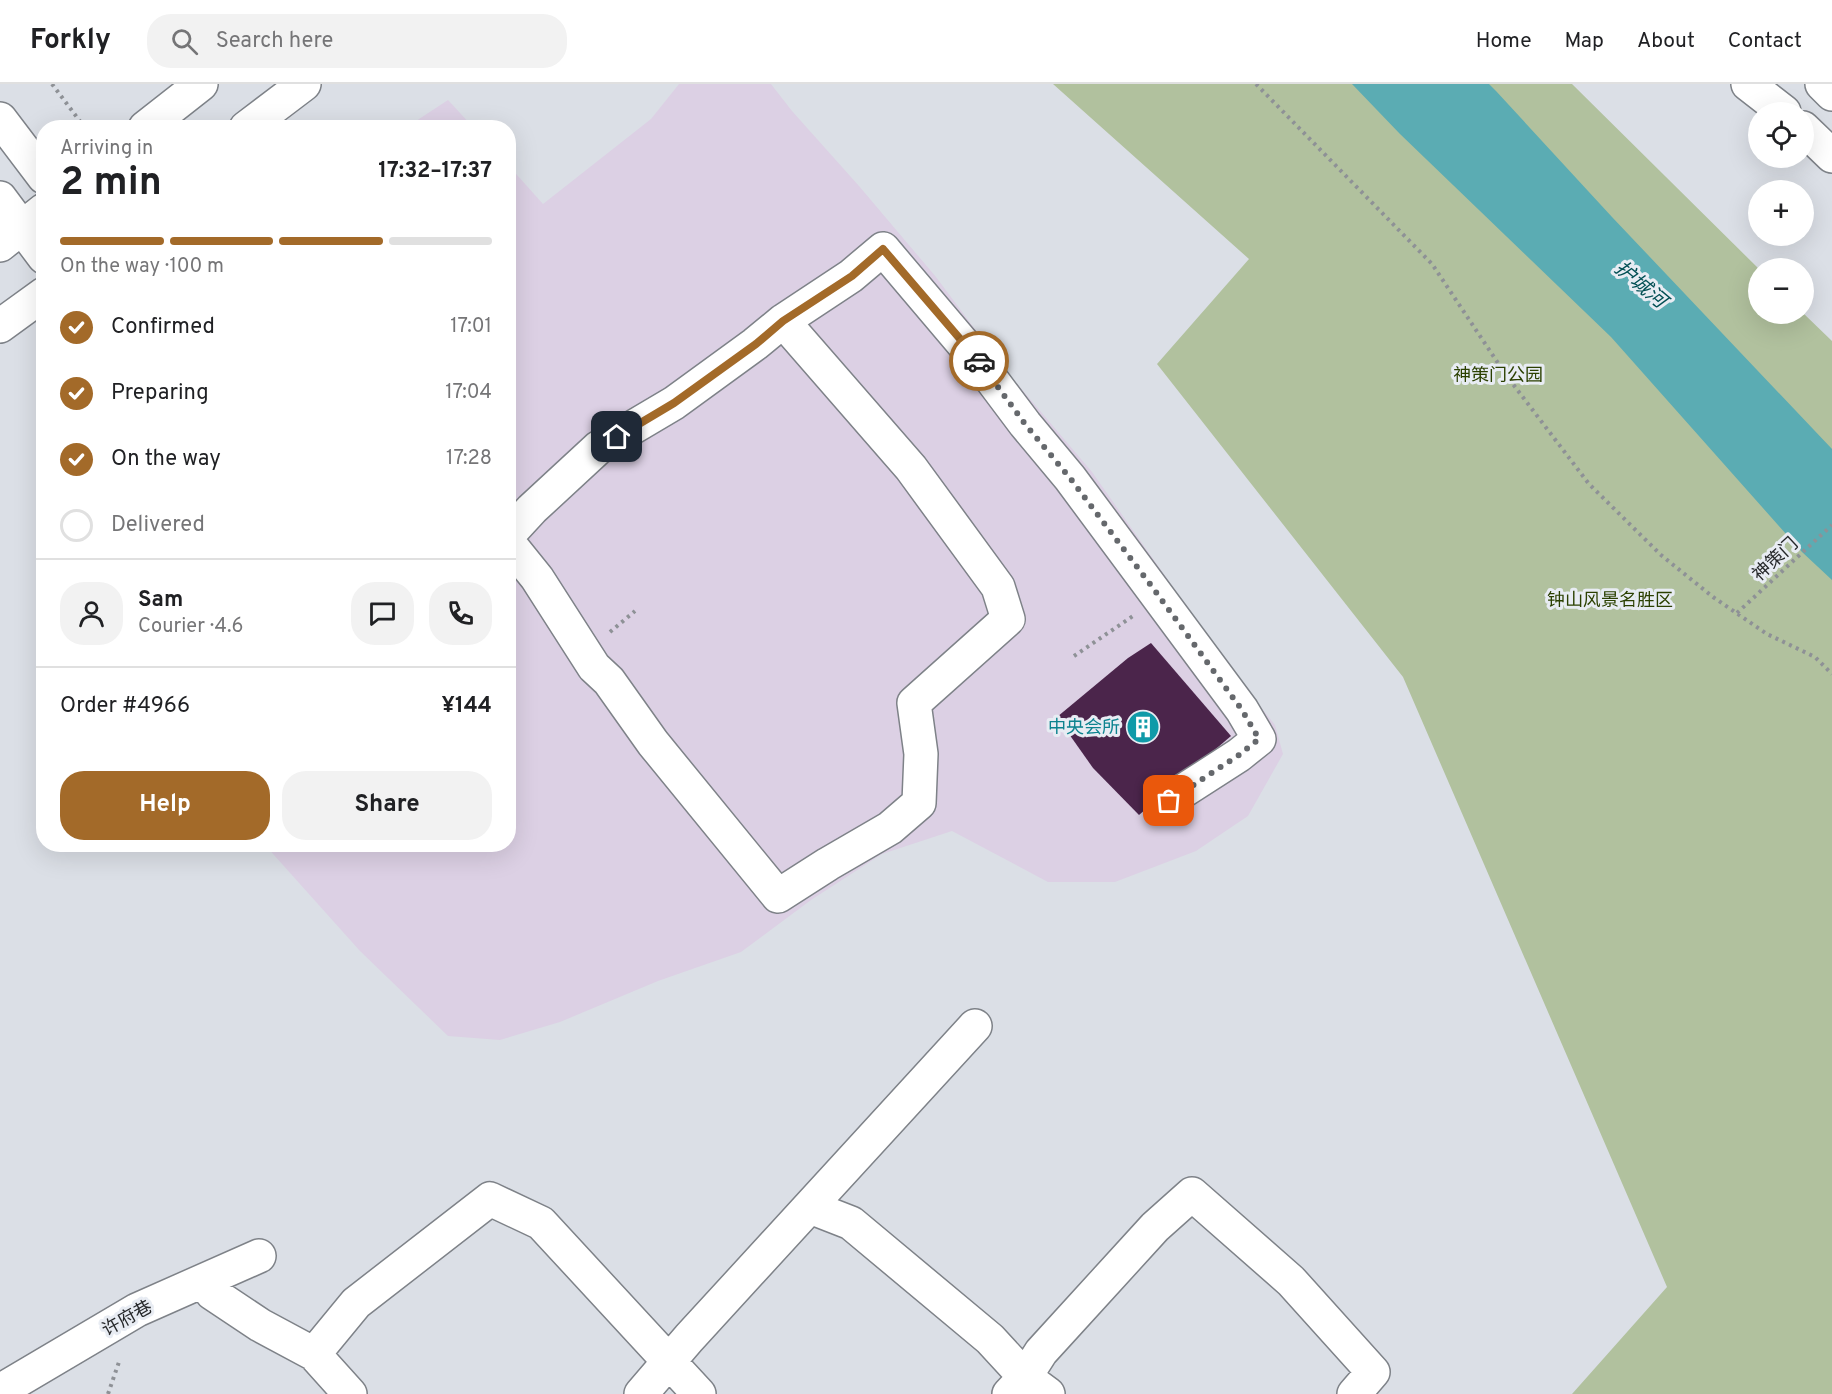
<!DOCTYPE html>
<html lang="en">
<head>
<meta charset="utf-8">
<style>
  :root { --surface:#fff; --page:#f2f2f2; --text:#202124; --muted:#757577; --line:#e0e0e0; --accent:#a36a29 }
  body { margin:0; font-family:Overpass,"Noto Sans SC",sans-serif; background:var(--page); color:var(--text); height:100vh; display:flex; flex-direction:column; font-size:22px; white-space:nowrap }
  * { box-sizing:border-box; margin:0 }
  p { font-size:20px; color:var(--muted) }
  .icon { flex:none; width:33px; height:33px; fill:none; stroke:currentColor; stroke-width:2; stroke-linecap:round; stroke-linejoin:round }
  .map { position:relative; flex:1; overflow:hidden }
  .panel { position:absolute; left:36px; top:36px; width:480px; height:732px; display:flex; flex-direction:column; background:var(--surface); border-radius:24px; box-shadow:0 6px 24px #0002 }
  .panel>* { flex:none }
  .buttons { position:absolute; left:1748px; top:18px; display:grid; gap:12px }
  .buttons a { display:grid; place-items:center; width:66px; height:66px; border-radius:50%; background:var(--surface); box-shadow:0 6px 24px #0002; font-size:30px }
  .pin { position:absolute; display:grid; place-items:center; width:51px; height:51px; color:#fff; margin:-26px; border-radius:12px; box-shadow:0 3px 9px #0006 }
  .courier { position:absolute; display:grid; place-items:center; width:60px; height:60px; margin:-30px; border:4px solid #a36a29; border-radius:50%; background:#fff; color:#222; box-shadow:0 2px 8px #0007 }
  .overview em { font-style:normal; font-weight:700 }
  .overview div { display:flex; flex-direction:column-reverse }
  .overview { display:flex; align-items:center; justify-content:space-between; height:102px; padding:0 24px }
  h1 { font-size:39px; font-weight:700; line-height:45px }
  .bar { display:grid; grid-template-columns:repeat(4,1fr); gap:9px 6px; align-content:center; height:72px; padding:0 24px }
  .bar i { height:8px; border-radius:4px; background:var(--line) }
  .bar .active { background:var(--accent) }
  .bar p { grid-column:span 4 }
  .line { display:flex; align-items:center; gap:15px; padding:0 24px; border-top:2px solid var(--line) }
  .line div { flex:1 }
  .round { display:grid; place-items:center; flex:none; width:63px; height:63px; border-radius:24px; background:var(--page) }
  ol { padding:0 24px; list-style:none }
  li { display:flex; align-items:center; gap:18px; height:66px }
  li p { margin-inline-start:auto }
  li .icon { padding:6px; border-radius:50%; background:var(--accent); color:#fff; stroke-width:4 }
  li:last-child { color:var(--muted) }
  li i { width:33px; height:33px; border:3px solid var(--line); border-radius:50% }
  .action { display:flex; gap:12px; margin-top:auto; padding:12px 24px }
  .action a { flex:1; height:69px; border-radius:24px; background:var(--accent); color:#fff; font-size:24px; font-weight:700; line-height:69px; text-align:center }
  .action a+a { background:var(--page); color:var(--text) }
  header { display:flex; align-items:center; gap:36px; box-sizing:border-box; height:84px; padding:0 30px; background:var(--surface); border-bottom:2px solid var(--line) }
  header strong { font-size:28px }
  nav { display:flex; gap:33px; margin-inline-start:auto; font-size:21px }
  .search { width:420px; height:54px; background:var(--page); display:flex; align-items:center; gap:15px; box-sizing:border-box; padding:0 21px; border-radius:24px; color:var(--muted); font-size:22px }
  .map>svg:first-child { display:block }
  .commercial { fill:#dcd0e4 }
  .green { fill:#b1c19e }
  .water { fill:#5bacb3 }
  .building { fill:#4b254b }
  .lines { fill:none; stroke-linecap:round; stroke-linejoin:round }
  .minor-casing { stroke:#7e8288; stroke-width:36 }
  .major-casing { stroke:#7e8288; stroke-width:36 }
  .path { stroke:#8e9196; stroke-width:4; stroke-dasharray:3 4.5; stroke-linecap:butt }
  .minor { stroke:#fff; stroke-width:33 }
  .major { stroke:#fff; stroke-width:33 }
  .done { stroke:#65686c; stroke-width:6; stroke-dasharray:0 10.8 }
  .route { stroke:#a36a29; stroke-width:8 }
  .labels { text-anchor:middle; stroke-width:6; stroke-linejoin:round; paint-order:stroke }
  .park-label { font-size:18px; fill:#2b4001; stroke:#e8ecf3 }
  .street-label { font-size:18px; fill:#26282a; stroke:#e8ecf3 }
  .culture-label { font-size:18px; fill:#0d838f; stroke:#e8ecf3; text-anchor:end }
  .water-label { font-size:20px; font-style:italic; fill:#024f54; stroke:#e8ecf3 }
</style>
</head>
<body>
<header>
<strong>Forkly</strong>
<div class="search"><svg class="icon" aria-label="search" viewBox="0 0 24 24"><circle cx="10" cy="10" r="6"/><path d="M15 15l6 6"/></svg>Search here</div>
<nav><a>Home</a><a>Map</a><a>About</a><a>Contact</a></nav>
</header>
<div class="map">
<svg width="1832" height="1310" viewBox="0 0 1832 1310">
  <rect width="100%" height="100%" fill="#dbdfe6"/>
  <path class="commercial" d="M679,0H771L792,27L859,102L936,193L1007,288L1092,388L1227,580L1275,641L1283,670L1248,732L1196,767L1115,798H1048L952,747L882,770L811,816L741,868L658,897L560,938L500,956L448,952L360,867L265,761L508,760L509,82L543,120L651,35Z
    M448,16L473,43H411L419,35Z"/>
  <path class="green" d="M1053,0H1572L1758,184V230L1803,229L1832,257V1310H1572L1667,1203L1403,593L1157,280L1249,175Z"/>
  <path class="water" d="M1352,0H1489L1496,7L1612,133L1832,365V496L1802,468L1611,253L1400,50Z"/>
  <path class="building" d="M1151,559L1231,652L1139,731L1093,684L1057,633L1128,574Z"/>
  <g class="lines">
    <g class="minor-casing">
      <path id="minor" d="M508,451L532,425L598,364L674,319L755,260L783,237L851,192L883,165L977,276L1025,340L1070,394L1242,626L1259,655L1239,671L1169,716
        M508,458L537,494L594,583L609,597L653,659L778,812L828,780L890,744L919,719L921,670L914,619L1008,535L998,503L911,384L783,237
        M810,1123L851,1139L990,1255L1025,1293L1048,1310
        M212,1209L260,1241L314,1270L356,1219L490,1115L541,1139L699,1310
        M314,1270L350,1310
        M0,1307L137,1226L259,1172
        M641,1310L689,1254L975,942
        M1009,1310L1025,1293L1041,1268L1155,1143L1192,1110L1291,1197L1373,1288L1354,1310"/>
    </g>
    <g class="major-casing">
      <path id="major" d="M1748,0L1784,28
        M1822,0L1832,10
        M0,35L44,93
        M145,44L201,0
        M246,44L304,0
        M1803,44L1832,72
        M0,114L44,173
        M0,161L44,126
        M0,242L44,210"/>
    </g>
    <path class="path" d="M52,0L85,44
      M1256,0L1432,180L1506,291L1589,400L1661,471L1713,513L1767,550L1815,573L1832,590
      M1737,529L1832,441
      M610,548L635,527
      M1074,572L1133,532
      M108,1310L120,1275"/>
    <use href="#minor" class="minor"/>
    <use href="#major" class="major"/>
  </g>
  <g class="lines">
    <path class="done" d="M979,277L1025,340L1070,394L1153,504L1242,626L1259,655L1239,671L1169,717"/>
    <path class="route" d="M617,353L674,319L756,260L783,237L852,192L883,165L979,277"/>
  </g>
  <defs>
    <g id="building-disc" transform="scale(1.725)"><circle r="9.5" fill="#0f9aa8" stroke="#e8ecf3"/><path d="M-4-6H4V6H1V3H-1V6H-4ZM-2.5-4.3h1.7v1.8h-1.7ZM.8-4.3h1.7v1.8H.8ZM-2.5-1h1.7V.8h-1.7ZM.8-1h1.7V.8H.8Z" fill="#fff"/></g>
  </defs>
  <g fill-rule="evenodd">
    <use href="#building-disc" x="1143" y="643"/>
  </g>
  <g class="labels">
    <g class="park-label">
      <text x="1498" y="297">神策门公园</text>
      <text x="1610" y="522">钟山风景名胜区</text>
    </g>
    <g class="street-label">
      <text transform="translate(1775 475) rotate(-43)" y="6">神策门</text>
      <text transform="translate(127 1234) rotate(-29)" y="6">许府巷</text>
    </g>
    <g class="culture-label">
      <text x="1120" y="649">中央会所</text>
    </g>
    <g class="water-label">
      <text transform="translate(1641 200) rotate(40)" y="7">护城河</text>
    </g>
  </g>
</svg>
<div class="buttons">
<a><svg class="icon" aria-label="locate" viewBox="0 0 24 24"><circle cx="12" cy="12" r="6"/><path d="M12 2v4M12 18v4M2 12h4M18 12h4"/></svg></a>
<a>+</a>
<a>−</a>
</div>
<div class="pin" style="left:1169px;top:717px;background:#ea580c"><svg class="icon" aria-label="bag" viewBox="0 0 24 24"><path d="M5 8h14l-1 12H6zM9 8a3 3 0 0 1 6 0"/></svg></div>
<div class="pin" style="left:617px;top:353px;background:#1f2937"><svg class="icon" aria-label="home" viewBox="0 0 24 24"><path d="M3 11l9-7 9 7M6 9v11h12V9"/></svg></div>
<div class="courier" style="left:979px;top:277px"><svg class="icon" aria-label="car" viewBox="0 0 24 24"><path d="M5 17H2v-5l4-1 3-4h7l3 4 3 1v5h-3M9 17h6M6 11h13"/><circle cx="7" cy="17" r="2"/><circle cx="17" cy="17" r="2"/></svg></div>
<section class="panel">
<div class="overview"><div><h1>2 min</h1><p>Arriving in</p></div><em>17:32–17:37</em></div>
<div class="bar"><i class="active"></i><i class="active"></i><i class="active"></i><i></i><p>On the way · 100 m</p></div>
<ol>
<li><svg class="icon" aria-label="check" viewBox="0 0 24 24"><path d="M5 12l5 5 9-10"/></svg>Confirmed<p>17:01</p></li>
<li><svg class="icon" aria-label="check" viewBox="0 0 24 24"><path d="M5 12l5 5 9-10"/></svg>Preparing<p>17:04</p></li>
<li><svg class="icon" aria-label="check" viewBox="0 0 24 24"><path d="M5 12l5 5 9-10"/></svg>On the way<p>17:28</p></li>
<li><i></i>Delivered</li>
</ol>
<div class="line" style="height:108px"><a class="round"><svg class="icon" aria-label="person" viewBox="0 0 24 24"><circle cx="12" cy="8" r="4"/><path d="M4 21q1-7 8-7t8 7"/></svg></a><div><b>Sam</b><p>Courier · 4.6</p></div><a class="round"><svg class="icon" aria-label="chat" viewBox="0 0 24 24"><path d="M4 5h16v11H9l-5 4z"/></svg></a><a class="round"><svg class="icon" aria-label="phone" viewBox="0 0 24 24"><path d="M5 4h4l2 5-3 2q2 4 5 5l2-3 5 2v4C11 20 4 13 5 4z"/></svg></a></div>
<div class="line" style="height:78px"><div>Order #4966</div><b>¥144</b></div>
<div class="action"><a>Help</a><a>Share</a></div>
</section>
</div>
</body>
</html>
